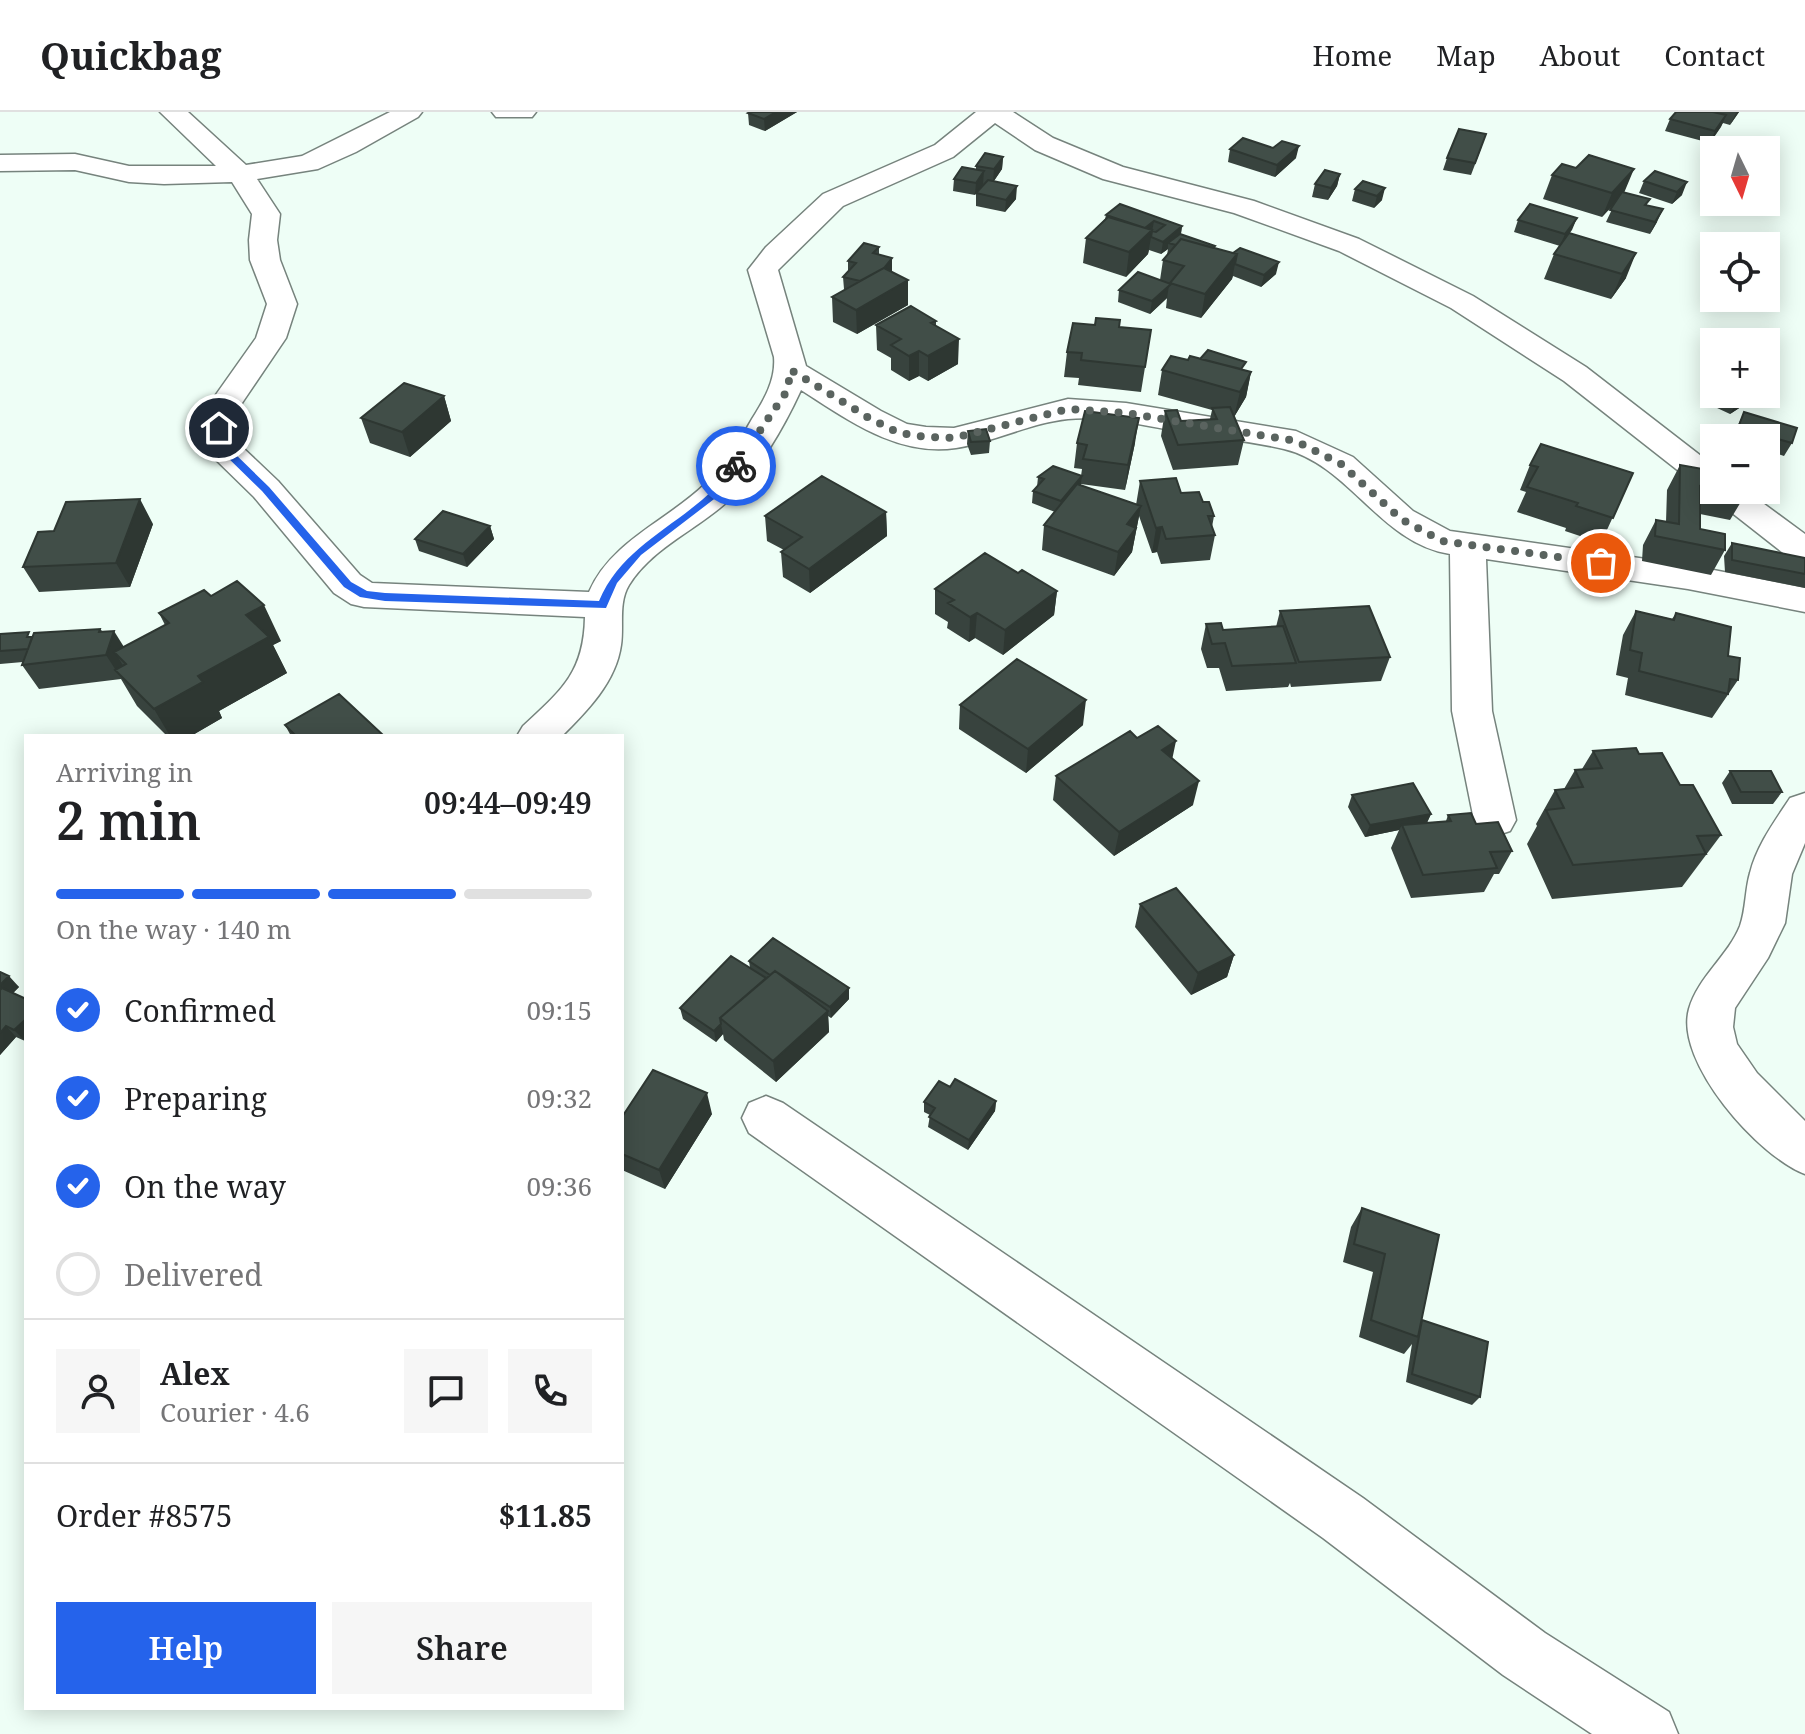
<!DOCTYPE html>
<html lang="en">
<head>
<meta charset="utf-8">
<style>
  :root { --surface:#fff; --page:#f6f6f6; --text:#202124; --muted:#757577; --line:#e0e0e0; --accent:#2563eb }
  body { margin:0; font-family:"Noto Serif",serif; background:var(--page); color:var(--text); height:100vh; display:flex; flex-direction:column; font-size:30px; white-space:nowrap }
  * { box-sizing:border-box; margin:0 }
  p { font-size:26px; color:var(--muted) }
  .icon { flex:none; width:44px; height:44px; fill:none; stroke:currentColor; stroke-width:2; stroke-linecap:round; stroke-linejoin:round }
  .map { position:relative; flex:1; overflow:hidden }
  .sheet { position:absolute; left:24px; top:622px; width:600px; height:976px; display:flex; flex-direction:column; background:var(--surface); border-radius:0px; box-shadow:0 4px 20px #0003 }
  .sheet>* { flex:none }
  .needle { width:52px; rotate:175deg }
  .controls { position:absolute; left:1700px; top:24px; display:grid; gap:16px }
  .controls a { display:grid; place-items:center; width:80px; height:80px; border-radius:0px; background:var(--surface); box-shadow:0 4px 20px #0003; font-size:40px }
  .pin { position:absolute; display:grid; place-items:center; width:68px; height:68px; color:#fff; margin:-34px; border:4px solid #fff; border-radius:50%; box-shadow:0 2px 8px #0007 }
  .courier { position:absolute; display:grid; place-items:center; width:80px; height:80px; margin:-40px; border:6px solid #2563eb; border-radius:50%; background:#fff; color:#222; box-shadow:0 2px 10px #0007 }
  .headline em { font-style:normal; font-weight:600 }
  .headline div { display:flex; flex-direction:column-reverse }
  .headline { display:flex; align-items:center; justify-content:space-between; height:136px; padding:0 32px }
  h1 { font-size:52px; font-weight:600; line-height:60px }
  .bar { display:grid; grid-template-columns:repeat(4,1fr); gap:12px 8px; align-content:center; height:96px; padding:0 32px }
  .bar i { height:10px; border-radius:6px; background:var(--line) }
  .bar .selected { background:var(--accent) }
  .bar p { grid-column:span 4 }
  .line { display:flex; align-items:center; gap:20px; padding:0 32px; border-top:2px solid var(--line) }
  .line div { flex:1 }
  .round { display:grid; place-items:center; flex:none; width:84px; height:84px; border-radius:0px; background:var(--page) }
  ol { padding:0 32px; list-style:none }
  li { display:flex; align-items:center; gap:24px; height:88px }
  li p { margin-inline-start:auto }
  li .icon { padding:8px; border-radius:50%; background:var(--accent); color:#fff; stroke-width:4 }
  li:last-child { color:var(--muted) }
  li i { width:44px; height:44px; border:4px solid var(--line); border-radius:50% }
  .cta { display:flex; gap:16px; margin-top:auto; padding:16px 32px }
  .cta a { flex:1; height:92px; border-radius:0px; background:var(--accent); color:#fff; font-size:32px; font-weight:600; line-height:92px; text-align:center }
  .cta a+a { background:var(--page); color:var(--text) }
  header { display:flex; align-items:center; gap:48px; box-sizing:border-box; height:112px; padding:0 40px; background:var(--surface); border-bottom:2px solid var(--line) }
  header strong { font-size:38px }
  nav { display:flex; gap:44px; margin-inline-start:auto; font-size:28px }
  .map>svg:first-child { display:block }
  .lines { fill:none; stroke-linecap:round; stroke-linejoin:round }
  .minor-casing { stroke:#76837d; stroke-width:3 }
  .minor { fill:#fff; fill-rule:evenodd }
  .wall { fill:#38433e }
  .shaded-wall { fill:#2e3732 }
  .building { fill:#414e48; stroke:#2e3732; stroke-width:2 }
  .route { fill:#2563eb }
  .done { stroke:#5a635f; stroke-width:8; stroke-dasharray:0 14.4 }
</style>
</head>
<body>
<header>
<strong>Quickbag</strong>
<nav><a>Home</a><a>Map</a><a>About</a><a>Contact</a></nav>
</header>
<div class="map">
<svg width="1805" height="1622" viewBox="0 0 1805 1622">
  <rect width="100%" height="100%" fill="#eefef6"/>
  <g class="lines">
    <g class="minor-casing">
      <path id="minor" d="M160,0H188L246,53L302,44L390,0H422L418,5L356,40L318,57L257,67L280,102L277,128L280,148L297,192L286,226L242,291L235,316L241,334L278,369L360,463L372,471L589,480C611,429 667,409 705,372C724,354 739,330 752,307C764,288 776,268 774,245L748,158L766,135L823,82L935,33L976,0H1013L1053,26L1123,55L1254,89L1359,127L1473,184L1586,255L1714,354V378H1745L1805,422V452L1792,448L1564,269L1451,196L1339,139L1234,101L1103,67L1035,38L995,11L953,45L843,94L778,158L806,254L881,299L907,312L926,315L954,316L1068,287L1126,291L1296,319L1353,345L1413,399L1450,419L1688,453L1805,476V500L1688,477L1486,447L1492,599L1516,708L1510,719L1495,724L1480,719L1474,708L1452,599L1450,442C1380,431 1350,353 1284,337C1250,329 1216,326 1182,320C1146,314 1104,303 1068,307C1030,311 994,330 956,336C897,345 847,307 801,278C784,315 757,362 727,390C696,418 651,437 629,473C618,491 624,514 621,533C616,570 587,599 562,624H517L523,614C562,578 584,560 585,505L364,495L351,492L334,481L254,385L213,345L203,316L210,291L256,226L267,192L250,148L249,128L252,102L232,70L164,72L129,70L75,58L0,59V43L75,42L129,54H216Z
        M492,0H536L532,5H496Z
        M1805,681V731L1792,762L1785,811L1768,846L1735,896L1733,915L1737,932L1757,961L1805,1009V1062C1759,1045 1674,950 1689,897C1698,865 1728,844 1740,814C1746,797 1745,778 1750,761C1757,733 1775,709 1790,686Z
        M766,984L783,991L1363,1386L1545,1521L1669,1600L1678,1622H1592L1503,1563L1323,1426L749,1021L742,1006L749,991Z"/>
    </g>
    <use href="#minor" class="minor"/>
  </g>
  <path class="wall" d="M750,0H797L765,19L749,13L748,1Z
    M1676,0H1739L1730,13L1723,11L1710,31L1665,19L1670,7Z
    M1482,34L1471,63L1443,58L1447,46Z
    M1230,37L1296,46L1275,65L1228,50Z
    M1003,45L1002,57L994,69L1016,87L1005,100L976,94V81L975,83L953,79L954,67L976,58V54Z
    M1655,59L1682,83L1672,92L1639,81L1644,69Z
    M1340,62L1337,74L1328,88L1312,85L1315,72Z
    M1552,63L1624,80L1647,93L1657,110L1650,122L1606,110L1615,91L1602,105L1543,87Z
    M1363,69L1382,88L1374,96L1352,89L1355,77Z
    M1120,92L1182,114L1181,122L1215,134L1214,136L1276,162L1261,175L1233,164L1232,167L1201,206L1166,196L1167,186L1150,202L1118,190L1119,178L1160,168L1163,148L1167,143L1168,137L1161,142L1149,138L1148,142L1126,165L1083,151L1086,126L1105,107L1106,103Z
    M1577,106L1569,122L1626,166L1611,187L1544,167L1554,142L1560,134L1514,120L1518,108Z
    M879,135V143L892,160L908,168V193L857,222L833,210L832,185L846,178L844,177L843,165L848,159V149Z
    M936,209V214L958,252L928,269L919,264L909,269L891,258V246L877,238L876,213Z
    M1119,215L1151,218L1141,280L1078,273L1079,266L1064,265L1067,240Z
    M1188,248L1251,260L1246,285L1234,305L1244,328L1238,353L1173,358L1161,324L1165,299L1181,309L1210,307L1212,298L1158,283L1162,258Z
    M1721,282L1750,289L1730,302L1715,295Z
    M444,284L451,309L410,345L370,331L361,306Z
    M1744,300L1792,331L1784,344L1766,338V326H1732Z
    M968,319L990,329L989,341L971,343L967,332Z
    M1077,331H1135L1125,378L1081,372V374L1136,393L1140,369L1181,381L1203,390L1214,404L1212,415L1215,423L1210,448L1161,452L1157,440L1152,441L1139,404L1132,440L1114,464L1042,438L1044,413L1055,400L1032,391L1033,379L1037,375L1038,365L1081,364L1082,357L1074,356Z
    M1530,353L1633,361L1601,431L1565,419L1566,416L1517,400L1526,380L1520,378Z
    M1680,353L1714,359V378H1745V383L1730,408L1700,402V417L1725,438L1711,463L1642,449L1643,433L1656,408L1666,410L1667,378Z
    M886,400L887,424L810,481L783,465L781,440L784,438L767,429L765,404Z
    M153,412L130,475L39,480L23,455L54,419Z
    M490,414L494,427L467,455L419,439L415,427Z
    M1732,431L1805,446V476L1725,460L1724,444Z
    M1018,461L1057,479L1054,503L1003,543L975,526L969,530L947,516L948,510L935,502V477Z
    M211,484L281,529L273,533L287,561L219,599L222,606L191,624H167L137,594L121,567L39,577L22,553L23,550L0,552V522L32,525L100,517L102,519L124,535L165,513L159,501Z
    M1280,499L1390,545L1381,569L1291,575L1290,571L1288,575L1226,579L1219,556H1207L1201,537L1206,512L1223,518L1276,515Z
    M1636,499L1672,507L1676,501L1728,544L1738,568L1712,606L1625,583L1628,566L1616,563L1623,523Z
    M960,593L1083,613L1026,661L959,617Z
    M285,613L382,622V624H291Z
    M1137,626L1172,646L1193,693L1114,744L1053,688L1056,664Z
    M1593,639L1639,642L1680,673L1721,723L1682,775L1552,787L1527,732L1537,714L1536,712L1555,678L1564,677L1575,658L1582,657Z
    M1730,659L1782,680L1773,692H1732L1722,671Z
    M1352,683L1431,702L1427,711L1446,709L1448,703L1476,712L1512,739L1499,762H1494L1484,780L1411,786L1391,736L1399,718L1365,725L1348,695Z
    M1140,792L1234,843L1227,865L1191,883L1135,815Z
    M749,849L849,876V887L831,906L828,904L829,920L776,970L724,928L723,922L716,930L683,907L680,896L750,856Z
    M0,860L19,875L13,881L25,929L16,925L0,943Z
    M950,975L996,989L995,999L968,1038L928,1015L930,1003L924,1000V990Z
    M712,1002L665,1077L622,1058V1005Z
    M1362,1096L1421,1209L1480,1285L1472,1293L1406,1270L1412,1232L1404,1242L1359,1225L1373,1160L1343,1150L1351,1115Z"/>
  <path class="shaded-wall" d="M776,0H797L765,19L764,7Z
    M1737,0H1739L1730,13L1736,1Z
    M1726,3L1721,15L1710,31L1715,19Z
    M1299,34L1296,46L1275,65L1277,53Z
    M1003,45L1002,57L993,70L994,57Z
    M1634,57L1624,81L1602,105L1612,81Z
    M984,59L983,72L975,83L976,71Z
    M1340,62L1337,74L1328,88L1331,76Z
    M1687,70L1682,83L1672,92L1677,80Z
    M1017,74L1016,87L1005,100L1006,88Z
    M1385,76L1382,88L1374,96L1377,84Z
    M1663,97L1657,110L1650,122L1655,110Z
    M1577,106L1572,118L1560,134L1565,122Z
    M1154,109L1148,142L1126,165L1129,140L1144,117Z
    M1182,114L1180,127L1168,131V137L1161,142L1163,130Z
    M1636,141L1626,166L1611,187L1622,162Z
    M1237,142L1232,167L1201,206L1205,182Z
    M892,146V159L870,184L869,172Z
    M1279,150L1276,162L1261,175L1264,163Z
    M908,168V193L857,222L856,198Z
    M1169,173L1167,186L1150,202L1152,189Z
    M959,227L958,252L928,269V244Z
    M919,239V264L909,269V244Z
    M1251,260L1246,285L1234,305L1240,280Z
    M1749,282H1754L1750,289L1730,302L1737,290Z
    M444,284L451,309L410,345L402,320Z
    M1139,306L1135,331L1125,378L1128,353Z
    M1082,364L1080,377L1059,402L1061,389Z
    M140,387L153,412L130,475L116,451Z
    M1141,394L1132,440L1114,464L1118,440L1127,412Z
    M886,400L887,424L810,481L809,457Z
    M490,414L494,427L467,455L463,442Z
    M1162,415L1157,440L1152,441L1156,416Z
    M1057,479L1054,503L1003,543L1005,518Z
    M264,493L281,529L273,533L287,561L219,599L222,606L191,624H170L154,597L198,564L246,503Z
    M977,501L975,526L969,530L970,505Z
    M100,517L110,532L114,519L129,543L115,540L125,557L117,560L106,543L99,520Z
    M1086,588L1083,613L1026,661L1028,637Z
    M1176,629L1171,653L1162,638Z
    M1199,669L1193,693L1114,744L1119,720Z
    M1431,702L1425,714L1402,713L1399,718L1365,725L1370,713Z
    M1234,843L1227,865L1191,883L1198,861Z
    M9,864L19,875L0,894V873Z
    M849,876V887L831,906L830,895Z
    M828,899L829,920L776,970L773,949Z
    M26,907V928L25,929L14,918Z
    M721,912L723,922L716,930L714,919Z
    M6,914L16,925L0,943V921Z
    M707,981L712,1002L665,1077L659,1058Z
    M996,989L995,999L968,1038L969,1028Z"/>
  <path class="building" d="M750,0H776L764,7L748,1Z
    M1676,0H1713L1726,3L1715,19L1670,7Z
    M1459,17L1486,22L1475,51L1447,46Z
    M1243,26L1273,36L1282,29L1299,34L1277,53L1230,37Z
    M985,41L1003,45L994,57L976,54Z
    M1589,43L1634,57L1612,81L1552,63L1562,52L1576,56Z
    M962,55L984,59L976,71L954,67Z
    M1325,58L1340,62L1331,76L1315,72Z
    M1655,59L1687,70L1677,80L1644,69Z
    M988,68L1017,74L1006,88L976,81Z
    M1363,69L1385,76L1377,84L1355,77Z
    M1622,80L1650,87L1645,93L1663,97L1655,110L1610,98Z
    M1120,92L1182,114L1163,130L1151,125L1152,119L1156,120L1165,113L1154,109L1145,116L1106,103Z
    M1530,92L1577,106L1565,122L1518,108Z
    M1108,105L1152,118L1129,140L1086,126Z
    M1569,121L1636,141L1622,162L1554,142Z
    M1180,122L1215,134L1213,136L1181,127L1176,133L1168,131Z
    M1181,127L1237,142L1205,182L1170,171L1184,154L1163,148Z
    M864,131L879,135L873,141L892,146L884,156L860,169L843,165L856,151L848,149Z
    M1240,136L1279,150L1264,163L1235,152L1237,142L1233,141Z
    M884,156L908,168L856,198L832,185Z
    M1138,160L1171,172L1152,189L1119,178Z
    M911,194L936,209L931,211L959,227L928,244L919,239L909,244L891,233L901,227L876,213Z
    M1096,206L1120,208L1119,215L1151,218L1145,255L1081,248L1082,241L1067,240L1073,211L1095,213Z
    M1208,238L1246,250L1241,257L1200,247Z
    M1171,244L1188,248L1190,244L1251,260L1240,280L1162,258Z
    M404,271L444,284L402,320L361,306Z
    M1721,282H1749L1737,290Z
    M1230,295L1244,328L1178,333L1165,299L1177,298L1181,309L1217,307L1212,296Z
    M1085,299L1139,306L1128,353L1083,347L1087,333L1077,331Z
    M1744,300L1797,316L1792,331L1738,316Z
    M986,317L990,329L971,330L968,319Z
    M1541,332L1633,361L1613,406L1576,394L1578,391L1527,375L1538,355L1530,353Z
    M1680,353L1714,359V377L1700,374V417L1725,422V438L1655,424L1656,408L1679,412Z
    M1053,354L1082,364L1061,389L1033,379L1044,367L1038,365Z
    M822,364L886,400L809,457L781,440L802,425L765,404Z
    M1176,366L1181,381L1199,380L1203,390H1209L1214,404H1208L1215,423L1166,427L1162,415L1156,416L1140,369Z
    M1077,372L1141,394L1127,412L1136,416L1118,440L1044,413Z
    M1720,378H1745V383Z
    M140,387L116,451L23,455L38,420L54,419L66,390Z
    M443,399L490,414L463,442L415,427Z
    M1732,431L1805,446V462L1732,448Z
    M985,441L1018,461L1022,458L1057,479L1005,518L977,501L970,505L948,491L954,488L935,477Z
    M237,469L264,493L246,503L269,525L198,564L203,570L154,597L115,558L126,552L114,540L169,511L159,501L204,478L211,484Z
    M1369,494L1390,545L1299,550L1280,499Z
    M1636,499L1674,508L1676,501L1731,515L1728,544L1740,546L1738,568L1730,567L1728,582L1639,559L1642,541L1630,538Z
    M1221,511L1223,518L1283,514L1296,551L1232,554L1225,531L1212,532L1206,512Z
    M100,517L99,520L114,519L106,543L22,553L34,521Z
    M29,520L27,525H32L28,537L0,539V522Z
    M1017,547L1086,588L1028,637L960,593Z
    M339,582L382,622L379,624H296L285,613Z
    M1158,614L1176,629L1162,638L1199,669L1119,720L1056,664L1130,619L1137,626Z
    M1636,636L1639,642L1662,641L1680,673H1693L1721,723L1697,724L1706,742L1573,753L1546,698L1564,696L1555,678L1583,675L1575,658L1602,656L1593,639Z
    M1730,659H1771L1782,680H1741Z
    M1413,671L1431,702L1370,713L1352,683Z
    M1471,701L1476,712L1498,710L1512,739L1490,740L1497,756L1423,763L1402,713L1451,709L1448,703Z
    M1176,776L1234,843L1198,861L1140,792Z
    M773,826L849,876L830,895L775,859L770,863L749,849Z
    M731,844L766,866L720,906L721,912L714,919L680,896Z
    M775,859L828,899L773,949L720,906Z
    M0,860L9,864L0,873Z
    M2,876L26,887V907L14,918L6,914L0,921V878Z
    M653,958L707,981L659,1058L622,1042V1005Z
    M955,967L996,989L969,1028L929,1005L935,996L924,990L939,969L950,975Z
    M1362,1096L1439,1123L1418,1225L1371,1208L1385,1142L1354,1132Z
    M1422,1208L1488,1230L1480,1285L1412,1262Z"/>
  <path class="route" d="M219,313L224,316L230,337L269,375L351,470L367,479L385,481L599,489C622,435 674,416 714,377C721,370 727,360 732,352L741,354L722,381L641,443L617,471L606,496L385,489L360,485L344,475L262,379L222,340L215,316Z"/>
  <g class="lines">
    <path class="done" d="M736,354L787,279L791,258L869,306L899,321L926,325L954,326L1068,297L1126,301L1296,329L1341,352L1401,407L1442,429L1601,451"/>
  </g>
</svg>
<div class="controls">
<a><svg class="needle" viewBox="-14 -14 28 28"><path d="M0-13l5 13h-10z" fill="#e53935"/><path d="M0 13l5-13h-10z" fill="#757577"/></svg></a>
<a><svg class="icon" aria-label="locate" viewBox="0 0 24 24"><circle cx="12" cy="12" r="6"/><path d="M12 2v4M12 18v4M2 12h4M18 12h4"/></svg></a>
<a>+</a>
<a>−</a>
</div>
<div class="pin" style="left:1601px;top:451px;background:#ea580c"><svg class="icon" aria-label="bag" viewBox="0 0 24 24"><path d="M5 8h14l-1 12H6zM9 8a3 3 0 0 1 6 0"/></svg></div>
<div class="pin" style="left:219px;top:316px;background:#1f2937"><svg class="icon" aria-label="home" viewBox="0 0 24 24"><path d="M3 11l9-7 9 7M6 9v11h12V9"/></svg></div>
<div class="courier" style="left:736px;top:354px"><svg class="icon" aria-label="bike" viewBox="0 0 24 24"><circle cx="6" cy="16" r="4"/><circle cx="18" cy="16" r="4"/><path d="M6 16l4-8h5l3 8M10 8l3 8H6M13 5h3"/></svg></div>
<section class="sheet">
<div class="headline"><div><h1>2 min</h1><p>Arriving in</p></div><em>09:44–09:49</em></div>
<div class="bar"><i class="selected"></i><i class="selected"></i><i class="selected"></i><i></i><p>On the way · 140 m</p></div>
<ol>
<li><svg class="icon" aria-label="check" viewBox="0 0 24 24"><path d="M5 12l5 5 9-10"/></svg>Confirmed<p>09:15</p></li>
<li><svg class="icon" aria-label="check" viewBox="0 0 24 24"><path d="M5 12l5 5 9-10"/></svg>Preparing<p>09:32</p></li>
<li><svg class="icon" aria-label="check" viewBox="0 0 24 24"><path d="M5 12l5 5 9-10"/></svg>On the way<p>09:36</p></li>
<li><i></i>Delivered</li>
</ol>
<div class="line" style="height:144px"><a class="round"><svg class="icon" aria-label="person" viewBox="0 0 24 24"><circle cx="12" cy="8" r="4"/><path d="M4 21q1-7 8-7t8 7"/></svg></a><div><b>Alex</b><p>Courier · 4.6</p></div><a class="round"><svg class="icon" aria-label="chat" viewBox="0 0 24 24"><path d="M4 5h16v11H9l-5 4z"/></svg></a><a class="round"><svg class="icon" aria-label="phone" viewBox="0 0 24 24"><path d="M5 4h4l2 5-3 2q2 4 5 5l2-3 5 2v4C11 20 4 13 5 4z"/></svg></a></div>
<div class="line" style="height:104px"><div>Order #8575</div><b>$11.85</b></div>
<div class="cta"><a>Help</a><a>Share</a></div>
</section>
</div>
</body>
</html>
